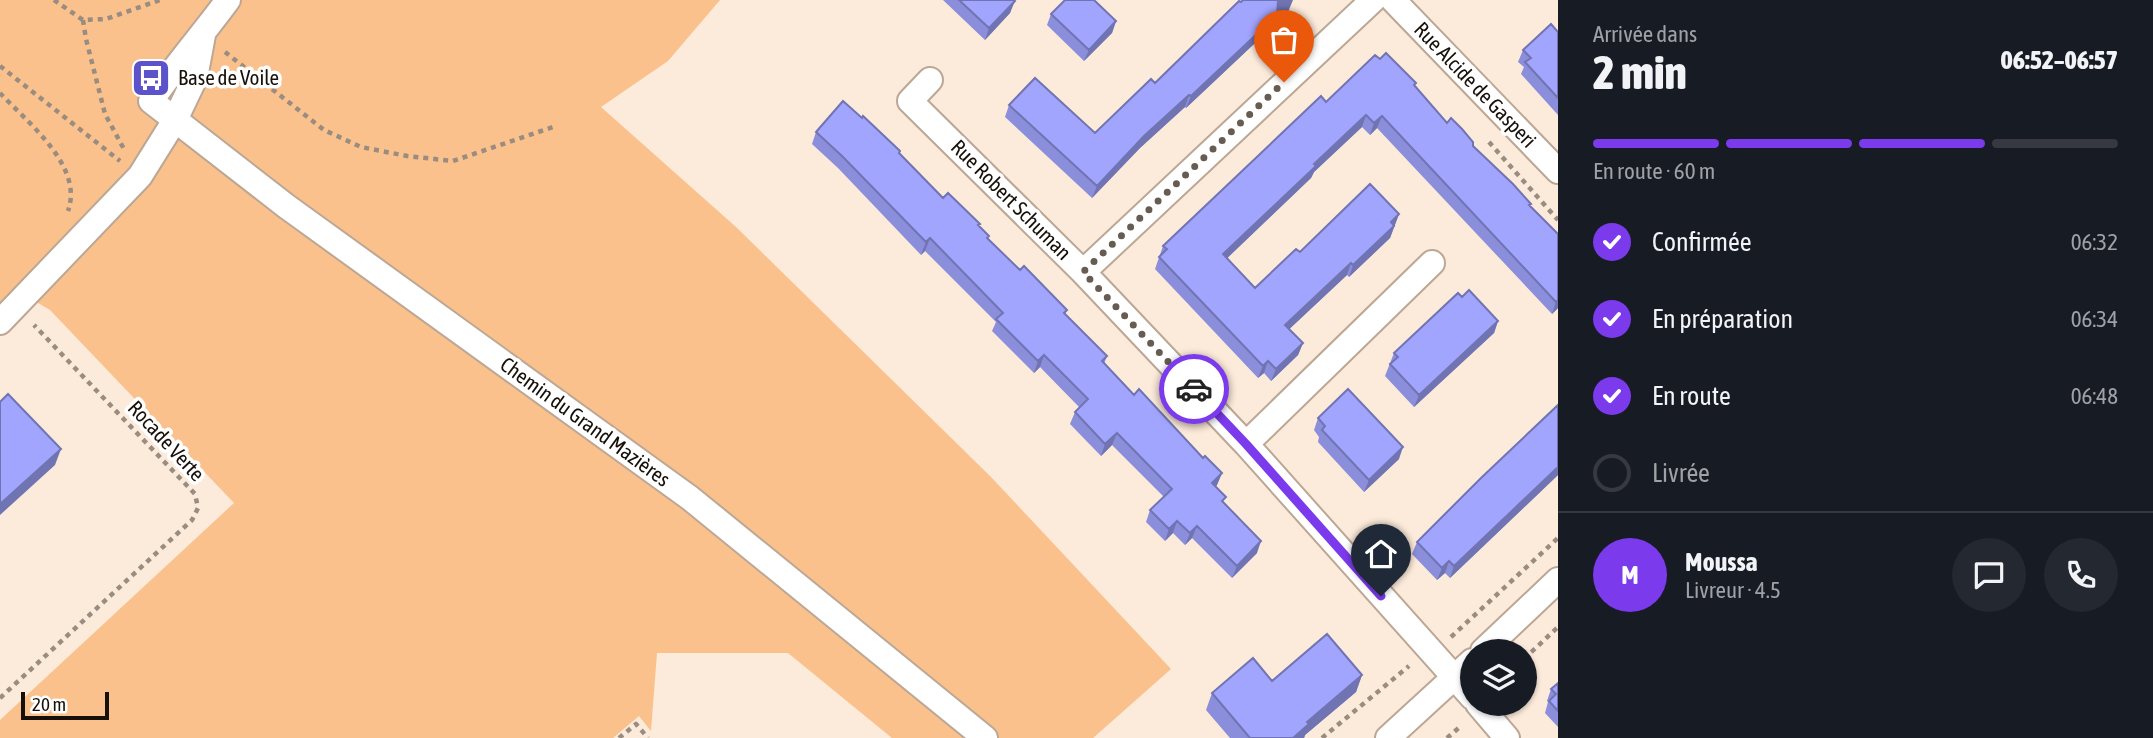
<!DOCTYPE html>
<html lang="fr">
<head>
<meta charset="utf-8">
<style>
  :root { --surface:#171b24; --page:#242831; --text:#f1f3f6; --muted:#9ea1a6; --line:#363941; --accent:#7c3aed }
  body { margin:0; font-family:"Asap Condensed",sans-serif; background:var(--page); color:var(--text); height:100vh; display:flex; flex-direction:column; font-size:26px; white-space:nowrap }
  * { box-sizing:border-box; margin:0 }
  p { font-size:23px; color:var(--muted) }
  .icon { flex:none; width:38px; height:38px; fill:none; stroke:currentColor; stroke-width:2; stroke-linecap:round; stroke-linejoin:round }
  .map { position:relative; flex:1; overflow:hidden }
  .side { display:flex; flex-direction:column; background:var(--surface); width:595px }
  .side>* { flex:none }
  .buttons { position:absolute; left:1460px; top:639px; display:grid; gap:14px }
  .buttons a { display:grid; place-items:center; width:77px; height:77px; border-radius:50%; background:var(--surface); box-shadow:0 2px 5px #0004; font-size:35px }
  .scale { position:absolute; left:21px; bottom:18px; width:88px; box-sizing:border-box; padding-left:7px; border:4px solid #171009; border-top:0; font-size:19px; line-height:24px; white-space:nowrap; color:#171009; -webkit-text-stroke:5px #fff; paint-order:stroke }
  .pin { position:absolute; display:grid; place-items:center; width:60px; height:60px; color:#fff; margin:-72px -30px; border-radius:50% 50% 50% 0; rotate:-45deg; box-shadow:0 0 7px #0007 }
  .pin .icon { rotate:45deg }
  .courier { position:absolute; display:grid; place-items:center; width:70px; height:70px; margin:-35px; border:5px solid #7c3aed; border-radius:50%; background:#fff; color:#222; box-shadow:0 2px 9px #0007 }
  .overview em { font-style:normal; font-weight:800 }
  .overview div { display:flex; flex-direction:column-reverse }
  .overview { display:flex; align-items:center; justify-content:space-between; height:119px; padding:0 35px }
  h1 { font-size:46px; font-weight:800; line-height:52px }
  .bar { display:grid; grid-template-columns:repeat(4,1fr); gap:10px 7px; align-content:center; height:84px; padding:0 35px }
  .bar i { height:9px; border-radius:5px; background:var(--line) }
  .bar .selected { background:var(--accent) }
  .bar p { grid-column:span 4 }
  .line { display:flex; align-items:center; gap:18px; padding:0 35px; border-top:2px solid var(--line) }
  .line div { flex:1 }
  .round { display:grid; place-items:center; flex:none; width:74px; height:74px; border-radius:37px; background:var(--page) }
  ol { padding:0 35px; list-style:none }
  li { display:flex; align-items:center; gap:21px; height:77px }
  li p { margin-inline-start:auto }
  li .icon { padding:7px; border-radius:50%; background:var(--accent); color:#fff; stroke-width:4 }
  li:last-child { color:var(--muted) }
  li i { width:38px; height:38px; border:4px solid var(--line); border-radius:50% }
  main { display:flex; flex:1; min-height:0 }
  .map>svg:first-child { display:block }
  .green { fill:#fac18c }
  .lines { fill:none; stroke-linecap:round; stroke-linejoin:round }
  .minor-casing { stroke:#bca795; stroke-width:28 }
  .path { stroke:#998c80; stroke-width:4.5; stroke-dasharray:5 5; stroke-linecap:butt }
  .minor { stroke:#fff; stroke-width:24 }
  .wall { fill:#8b8eda }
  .shaded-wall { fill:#7174b2 }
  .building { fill:#a2a5fe; stroke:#7174b2; stroke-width:2 }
  .done { stroke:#675c52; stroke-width:7; stroke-dasharray:0 12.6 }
  .route { stroke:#7c3aed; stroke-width:9 }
  .labels { text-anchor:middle; stroke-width:7; stroke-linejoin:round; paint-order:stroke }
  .poi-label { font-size:21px; fill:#171009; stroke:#fff; text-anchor:start }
  .street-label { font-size:21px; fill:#171009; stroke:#fff }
</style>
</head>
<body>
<main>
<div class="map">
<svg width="1558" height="738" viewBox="0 0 1558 738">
  <rect width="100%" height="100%" fill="#fceada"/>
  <path class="green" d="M0,0H720L668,61L601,107L736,227L991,477L1171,669L1093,738H892L788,653H657L651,731L639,716L613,738H0V720L234,503L50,310L26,296L0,321Z"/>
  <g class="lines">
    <g class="minor-casing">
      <path id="minor" d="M228,0C203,34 175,66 151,101L286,206L690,498L985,738
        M1393,0L1558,171
        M930,80L910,101L1083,272L1246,444L1472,697
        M1083,272L1373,0
        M0,322L140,176L175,120L195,78L203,35
        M1246,444L1432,263
        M1483,651L1558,580
        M1478,704L1507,738
        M1388,738L1472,661"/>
    </g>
    <path class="path" d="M54,0L83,20L106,19L160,0
      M83,20L86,39L105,114L125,151
      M225,52L324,130L361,147L407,156L453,161L553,127
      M0,66L120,161
      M0,93C28,123 84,166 68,211
      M1489,142L1558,220
      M1451,637L1558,538
      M1524,659L1558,627
      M0,698L192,520L198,508L195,494L34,325
      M619,738L636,724L648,738
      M1322,738L1409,666
      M1447,738L1462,725"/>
    <use href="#minor" class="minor"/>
  </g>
  <path class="wall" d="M943,0H1014L1010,13L985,40Z
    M1241,2L1288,12L1277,11L1272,27L1186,108L1185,107L1140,148L1092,198L1005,117L1009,105L1095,133L1155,83Z
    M1051,14L1116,21L1112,33L1084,61L1047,25Z
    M1558,32V115L1521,74L1524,67L1518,62L1523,50Z
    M1415,86L1447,123L1473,146L1558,234V308L1552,314L1377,128L1370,135L1362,127L1314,172L1311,178L1227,258L1255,288L1300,252L1399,214L1390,238L1349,277L1347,275L1289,329L1303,343L1298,355L1271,381L1264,373L1258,378L1155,269L1163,246L1326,102Z
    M816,132L900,151L899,153L943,198L980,224L979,226L988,238L1020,270L1067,310L1065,314L1107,356L1104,364L1134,395L1203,458L1222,473L1216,487L1224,503L1257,553L1232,578L1192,538L1185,545L1173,533L1165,541L1146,522L1150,510L1164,497L1112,445L1101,456L1070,424L1075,412L1080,408L1040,367L1034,373L992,331L996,322L925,251L921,255L838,168L812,144Z
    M1462,297L1498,321L1494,333L1414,407L1385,376L1394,353Z
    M1558,405V475L1450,578L1445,573L1437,580L1412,554L1417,542Z
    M1318,418L1399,459L1364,492L1318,442L1319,437L1314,430Z
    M1362,675L1356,692L1305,735L1304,738H1230L1206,710L1212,693L1272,681Z
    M1558,683V727L1545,713L1548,702L1547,701L1551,689Z"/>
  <path class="shaded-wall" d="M1278,0H1293L1288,12L1274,11Z
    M1015,1L1010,13L985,40L989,28Z
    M1277,15L1272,27L1186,108L1191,96Z
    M1116,21L1112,33L1084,61L1089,50Z
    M1189,95L1185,107L1140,148L1092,198L1097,186L1144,136Z
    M1366,115L1362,127L1314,172L1311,178L1219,266L1223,254L1314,164Z
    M1382,116L1377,128L1370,135L1374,123Z
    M1399,214L1390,238L1349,277L1353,265Z
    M930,238L925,251L921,255L926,242Z
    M1351,263L1347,275L1281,337L1285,325Z
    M1558,300V308L1552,314L1556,302Z
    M1498,321L1494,333L1414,407L1419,395Z
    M1303,343L1298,355L1271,381L1276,369Z
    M1044,355L1040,367L1034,373L1038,361Z
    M1268,361L1264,373L1258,378L1263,366Z
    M1117,433L1112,445L1101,456L1105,444Z
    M1403,447L1399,459L1364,492L1369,480Z
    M61,449L55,465L0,515V504Z
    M1558,467V475L1450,578L1454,566Z
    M1222,473L1217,485L1207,495L1212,483Z
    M1177,521L1173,533L1165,541L1169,529Z
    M1197,526L1192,538L1185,545L1190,533Z
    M1261,541L1257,553L1232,578L1237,566Z
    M1449,561L1445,573L1437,580L1442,568Z
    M1362,675L1356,692L1305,735L1304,738H1293L1307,722Z"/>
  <path class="building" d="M959,0H1014L1015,1L989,28Z
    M1065,0H1094L1116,21L1089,50L1051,14Z
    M1243,0H1278L1277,15L1191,96L1189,95L1144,136L1097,186L1009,105L1035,78L1095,133L1151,79L1155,83L1239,1L1241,2Z
    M1551,24L1558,32V98L1525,62L1531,58L1523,50Z
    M1386,53L1416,83L1414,85L1447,123L1451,118L1462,129L1473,142V146L1513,184L1531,204L1529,205L1558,234V300L1556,302L1382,116L1374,123L1366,115L1314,164L1316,166L1223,254L1255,288L1296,249L1300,252L1370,184L1399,214L1391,222L1394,226L1353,265L1351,263L1285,325L1303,343L1276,369L1268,361L1263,366L1159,257L1167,249L1163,246L1321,96L1326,102L1375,55L1380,59Z
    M843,101L862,118L863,116L900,151L899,153L943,198L948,193L980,224L978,225L989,236L987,238L1020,270L1024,266L1067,310L1064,313L1107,356L1102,361L1134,395L1139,389L1203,458L1205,456L1222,473L1212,483L1226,497L1222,501L1261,541L1237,566L1197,526L1190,533L1177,521L1169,529L1150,510L1172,489L1117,433L1105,444L1075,412L1088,399L1044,355L1038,361L996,319L1003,313L930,238L926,242L842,156L816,132Z
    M1469,290L1498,321L1419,395L1390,364L1398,357L1394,353L1458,293L1462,297Z
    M1348,389L1403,447L1369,480L1322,430L1325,426L1318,418Z
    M8,394L61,449L0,504V402Z
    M1558,405V467L1454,566L1449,561L1442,568L1417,542L1481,478Z
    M1327,634L1362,675L1307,722L1309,724L1293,738H1250L1212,693L1253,658L1272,681Z
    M1558,683V711L1549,701L1556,694L1551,689Z"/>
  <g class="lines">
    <path class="done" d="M1194,389L1083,272L1284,82"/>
    <path class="route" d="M1194,389L1246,444L1381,596"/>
  </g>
  <defs>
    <g id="bus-square" transform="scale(2.0125)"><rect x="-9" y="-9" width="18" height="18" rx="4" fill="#5c52ca" stroke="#fff"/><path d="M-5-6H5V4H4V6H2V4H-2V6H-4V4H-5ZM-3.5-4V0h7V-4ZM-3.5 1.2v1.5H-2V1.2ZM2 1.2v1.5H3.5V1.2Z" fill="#fff"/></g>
  </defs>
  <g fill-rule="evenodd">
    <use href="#bus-square" x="151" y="78"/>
  </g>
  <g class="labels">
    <g class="poi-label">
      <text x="178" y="85">Base de Voile</text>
    </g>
    <g class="street-label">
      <text transform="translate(1475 85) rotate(46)" y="7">Rue Alcide de Gasperi</text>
      <text transform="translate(1011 200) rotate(45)" y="7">Rue Robert Schuman</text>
      <text transform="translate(585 422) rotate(36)" y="7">Chemin du Grand Mazières</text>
      <text transform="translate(166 441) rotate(47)" y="7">Rocade Verte</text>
    </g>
  </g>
</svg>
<div class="buttons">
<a><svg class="icon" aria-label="layers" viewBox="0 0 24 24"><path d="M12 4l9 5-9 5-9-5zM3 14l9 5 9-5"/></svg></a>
</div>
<div class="scale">20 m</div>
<div class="pin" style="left:1284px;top:82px;background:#ea580c"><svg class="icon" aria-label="bag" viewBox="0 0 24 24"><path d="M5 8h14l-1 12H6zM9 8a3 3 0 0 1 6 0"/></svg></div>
<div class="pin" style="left:1381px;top:596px;background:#1f2937"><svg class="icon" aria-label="home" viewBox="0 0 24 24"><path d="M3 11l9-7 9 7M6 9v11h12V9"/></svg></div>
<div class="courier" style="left:1194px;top:389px"><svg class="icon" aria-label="car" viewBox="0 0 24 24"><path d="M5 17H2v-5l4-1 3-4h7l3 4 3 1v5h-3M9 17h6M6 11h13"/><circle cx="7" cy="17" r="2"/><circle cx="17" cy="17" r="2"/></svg></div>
</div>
<section class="side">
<div class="overview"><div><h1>2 min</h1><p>Arrivée dans</p></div><em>06:52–06:57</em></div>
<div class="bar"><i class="selected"></i><i class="selected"></i><i class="selected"></i><i></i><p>En route · 60 m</p></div>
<ol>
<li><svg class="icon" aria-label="check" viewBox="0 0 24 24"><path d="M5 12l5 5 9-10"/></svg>Confirmée<p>06:32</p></li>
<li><svg class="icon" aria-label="check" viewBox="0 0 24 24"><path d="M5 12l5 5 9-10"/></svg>En préparation<p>06:34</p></li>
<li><svg class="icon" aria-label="check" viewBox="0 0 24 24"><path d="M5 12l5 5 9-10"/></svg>En route<p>06:48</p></li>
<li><i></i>Livrée</li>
</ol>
<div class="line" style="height:126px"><b class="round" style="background:var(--accent);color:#fff">M</b><div><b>Moussa</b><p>Livreur · 4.5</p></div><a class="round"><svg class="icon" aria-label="chat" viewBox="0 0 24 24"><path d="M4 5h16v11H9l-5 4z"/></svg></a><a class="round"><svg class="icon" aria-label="phone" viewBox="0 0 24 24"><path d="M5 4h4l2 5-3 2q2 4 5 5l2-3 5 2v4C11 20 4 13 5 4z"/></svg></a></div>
</section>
</main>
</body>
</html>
